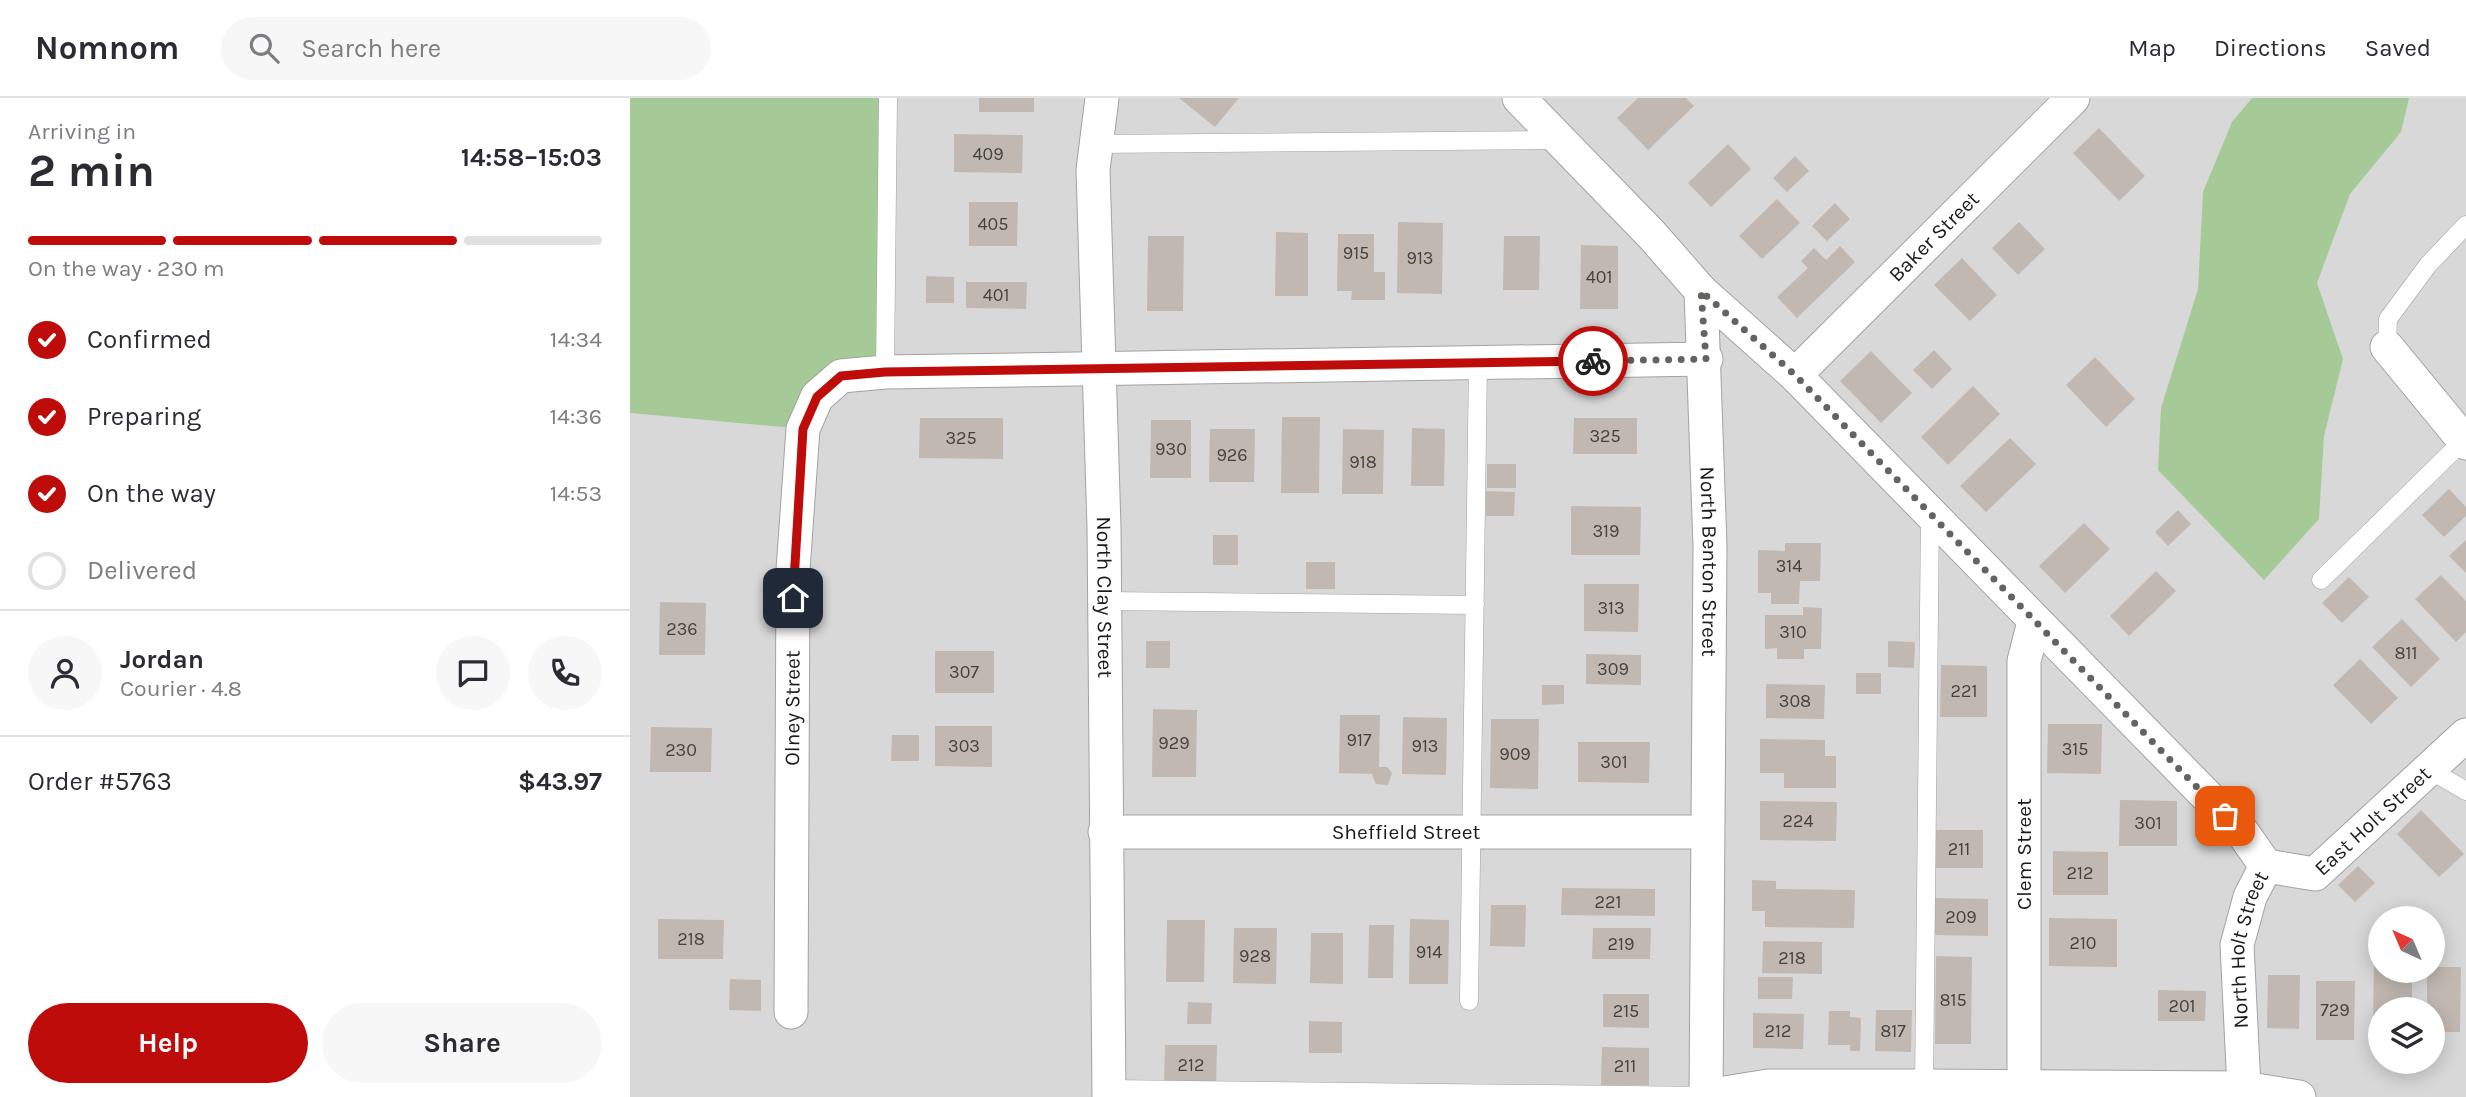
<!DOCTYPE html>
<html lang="en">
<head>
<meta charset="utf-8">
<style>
  :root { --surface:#fff; --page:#f7f7f7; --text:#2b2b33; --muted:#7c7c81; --line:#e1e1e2; --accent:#bd0c09 }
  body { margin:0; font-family:Karla,sans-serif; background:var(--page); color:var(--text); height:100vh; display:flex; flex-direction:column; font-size:26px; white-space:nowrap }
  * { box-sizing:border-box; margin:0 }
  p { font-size:23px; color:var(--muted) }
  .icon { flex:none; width:38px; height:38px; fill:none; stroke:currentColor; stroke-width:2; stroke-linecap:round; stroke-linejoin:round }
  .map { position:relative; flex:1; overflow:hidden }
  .panel { display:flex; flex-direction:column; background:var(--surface); width:630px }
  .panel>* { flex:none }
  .needle { width:46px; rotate:316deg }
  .tools { position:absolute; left:1738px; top:808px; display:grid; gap:14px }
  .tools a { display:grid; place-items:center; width:77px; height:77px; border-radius:50%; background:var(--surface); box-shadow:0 4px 18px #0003; font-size:35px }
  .pin { position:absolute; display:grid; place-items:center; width:60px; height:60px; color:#fff; margin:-30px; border-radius:14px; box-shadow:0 4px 10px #0006 }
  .courier { position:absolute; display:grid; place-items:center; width:70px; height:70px; margin:-35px; border:5px solid #bd0c09; border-radius:50%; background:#fff; color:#222; box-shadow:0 2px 9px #0007 }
  .summary em { font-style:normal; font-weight:700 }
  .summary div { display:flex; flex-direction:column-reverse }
  .summary { display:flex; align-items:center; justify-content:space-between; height:119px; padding:0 28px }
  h1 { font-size:46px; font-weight:700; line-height:52px }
  .bar { display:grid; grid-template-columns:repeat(4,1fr); gap:10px 7px; align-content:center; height:84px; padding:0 28px }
  .bar i { height:9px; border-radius:5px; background:var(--line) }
  .bar .selected { background:var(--accent) }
  .bar p { grid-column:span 4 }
  .line { display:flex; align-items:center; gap:18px; padding:0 28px; border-top:2px solid var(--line) }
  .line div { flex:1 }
  .round { display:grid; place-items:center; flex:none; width:74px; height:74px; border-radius:37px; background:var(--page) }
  ol { padding:0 28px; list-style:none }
  li { display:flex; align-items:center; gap:21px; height:77px }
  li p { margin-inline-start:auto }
  li .icon { padding:7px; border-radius:50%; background:var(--accent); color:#fff; stroke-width:4 }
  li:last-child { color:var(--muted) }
  li i { width:38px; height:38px; border:4px solid var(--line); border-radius:50% }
  .primary-button { display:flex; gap:14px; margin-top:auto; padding:14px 28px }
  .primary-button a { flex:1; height:80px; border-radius:42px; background:var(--accent); color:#fff; font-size:28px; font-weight:700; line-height:80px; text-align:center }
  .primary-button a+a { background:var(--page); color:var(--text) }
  header { display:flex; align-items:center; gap:42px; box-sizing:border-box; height:98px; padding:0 35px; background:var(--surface); border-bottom:2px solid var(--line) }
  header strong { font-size:33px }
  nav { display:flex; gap:38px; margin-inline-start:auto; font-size:24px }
  .search { width:490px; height:63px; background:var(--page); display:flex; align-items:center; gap:18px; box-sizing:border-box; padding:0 24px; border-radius:38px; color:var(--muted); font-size:26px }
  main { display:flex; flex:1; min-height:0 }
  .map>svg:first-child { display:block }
  .residential { fill:#d9d8d8; fill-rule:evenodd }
  .forest { fill:#a6ca97 }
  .building { fill:#c1b8b1 }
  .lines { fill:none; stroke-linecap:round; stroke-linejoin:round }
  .lane-casing { stroke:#a2a2a2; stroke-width:19 }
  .street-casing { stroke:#a2a2a2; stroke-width:35 }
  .lane { stroke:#fff; stroke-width:18 }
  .street { stroke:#fff; stroke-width:33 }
  .done { stroke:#646360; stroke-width:7; stroke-dasharray:0 12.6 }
  .route { stroke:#bd0c09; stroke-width:9 }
  .labels { text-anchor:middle; stroke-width:5; stroke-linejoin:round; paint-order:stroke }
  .number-label { font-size:18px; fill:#444240 }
  .street-label { font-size:21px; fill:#1b1b1b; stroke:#fff }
</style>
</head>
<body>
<header>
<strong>Nomnom</strong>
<div class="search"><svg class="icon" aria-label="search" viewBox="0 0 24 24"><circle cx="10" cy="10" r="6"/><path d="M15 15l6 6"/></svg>Search here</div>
<nav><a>Map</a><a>Directions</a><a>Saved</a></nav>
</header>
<main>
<section class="panel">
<div class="summary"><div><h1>2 min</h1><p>Arriving in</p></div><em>14:58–15:03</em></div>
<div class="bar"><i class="selected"></i><i class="selected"></i><i class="selected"></i><i></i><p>On the way · 230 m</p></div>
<ol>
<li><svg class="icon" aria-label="check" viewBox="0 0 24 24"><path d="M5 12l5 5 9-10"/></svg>Confirmed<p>14:34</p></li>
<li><svg class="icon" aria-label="check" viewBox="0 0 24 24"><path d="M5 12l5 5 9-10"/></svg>Preparing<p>14:36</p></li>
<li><svg class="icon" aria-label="check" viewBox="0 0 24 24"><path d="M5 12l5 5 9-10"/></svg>On the way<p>14:53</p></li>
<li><i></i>Delivered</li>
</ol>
<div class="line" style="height:126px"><a class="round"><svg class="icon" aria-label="person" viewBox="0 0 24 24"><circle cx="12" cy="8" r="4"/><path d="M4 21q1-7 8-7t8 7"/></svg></a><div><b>Jordan</b><p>Courier · 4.8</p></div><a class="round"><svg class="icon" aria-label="chat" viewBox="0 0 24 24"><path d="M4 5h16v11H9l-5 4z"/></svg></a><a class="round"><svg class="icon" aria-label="phone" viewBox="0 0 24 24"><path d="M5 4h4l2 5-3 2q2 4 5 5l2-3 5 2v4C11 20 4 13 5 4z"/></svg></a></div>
<div class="line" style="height:91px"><div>Order #5763</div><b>$43.97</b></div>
<div class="primary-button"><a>Help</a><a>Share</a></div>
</section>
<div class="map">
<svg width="1836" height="999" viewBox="0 0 1836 999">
  <rect width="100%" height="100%" fill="#ece9e1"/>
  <path class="residential" d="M258,0H1836V999H0V315L172,331ZM1750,821H1802V873H1750ZM1750,912H1802V964H1750Z"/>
  <path class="forest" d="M0,0H258L255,274L211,278L173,331L0,315Z
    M1622,0H1779L1771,34L1720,96L1687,185L1713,261L1694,338L1689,421L1634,482L1528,372L1531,310L1568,191L1573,94L1602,24Z"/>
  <path class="building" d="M349,0H404V14H349Z
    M549,0H609L585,29Z
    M1008,0H1056L1064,8L1018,52L987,20Z
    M1469,30L1515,78L1489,103L1443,55Z
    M324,36L393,37L392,75L324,74Z
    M1098,46L1121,71L1081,109L1058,85Z
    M1165,58L1179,73L1157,94L1143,80Z
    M1147,101L1170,125L1132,161L1109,138Z
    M339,104H388L387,148H339Z
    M1205,105L1220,121L1197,143L1182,128Z
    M768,124L813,125L812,196L767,195Z
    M1389,124L1415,151L1388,177L1362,150Z
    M646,134L678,135V198H645Z
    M708,136H744V174H755V202H721L722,193H707Z
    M518,138H554L553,213H517Z
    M874,138H910L909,192H873Z
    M951,147L988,148V211H950Z
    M1210,148L1225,164L1167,220L1147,199L1178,170L1171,163L1184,150L1196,162Z
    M1332,160L1367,197L1340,223L1304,187Z
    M296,178L324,179V205H296Z
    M336,184H397L396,211L336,210Z
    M1304,252L1322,271L1302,291L1283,272Z
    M1241,253L1282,295L1251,325L1210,283Z
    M1465,259L1505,301L1476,329L1436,287Z
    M1343,288L1370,316L1318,367L1291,339Z
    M652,319H690L689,395H651Z
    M290,320H373V361L289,360Z
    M944,320H1007V356H943Z
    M521,322H561V380H520Z
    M782,330L815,331L814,388H781Z
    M580,331H625L624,384H579Z
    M713,331L754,332L753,396H712Z
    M1380,340L1406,366L1356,414L1330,388Z
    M857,366H886V390H857Z
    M1819,391L1836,409V418L1814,439L1792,417Z
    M856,393L885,394L884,418H856Z
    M941,408L1011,409L1010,457H941Z
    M1548,412L1561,426L1538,448L1525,434Z
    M1454,425L1480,451L1435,495L1409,468Z
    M583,437H608V467H583Z
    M1836,442V475L1819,458Z
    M1155,445H1191L1190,483H1170L1169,506H1141V495H1128V452L1155,453Z
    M676,464H705V491H676Z
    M1526,473L1546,493L1499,538L1480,518Z
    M1811,477L1836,503V534L1826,544L1785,501Z
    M1719,479L1739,499L1712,525L1692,505Z
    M954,486H1009L1008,534L954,533Z
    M30,504L76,505L75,557H29Z
    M1173,509L1192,510L1191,551H1174V561H1147V550L1135,551V517H1173Z
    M1772,521L1810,561L1781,589L1742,549Z
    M516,543H540V570H516Z
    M1258,543L1285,544L1284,570L1258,569Z
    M305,553H364V595H305Z
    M956,556L1011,557V587L956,586Z
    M1730,561L1768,600L1741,626L1703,587Z
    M1311,567L1357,568V619H1310Z
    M1226,575H1251V596H1226Z
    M1136,586L1195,587L1194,621L1136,620Z
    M912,587H934V606L912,607Z
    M523,611L567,612L566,679H522Z
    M710,617H750L749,669H757L762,675L758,687L746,686L742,676L709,675Z
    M773,619L817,620L816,677L772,676Z
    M861,621H909L908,691L860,690Z
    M1418,626H1472L1471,676L1417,675Z
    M305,628H362V669L305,668Z
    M21,629L82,630L81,674H20Z
    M262,637H289V663H261Z
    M1130,641L1195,642V658H1206V690H1154V675H1130Z
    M948,644H1020L1019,685L948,684Z
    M1490,702L1547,703V748H1489Z
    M1130,703L1207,704L1206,743L1130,742Z
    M1791,712L1834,756L1809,779L1767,736Z
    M1306,732H1353V770H1306Z
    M1423,753L1478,754V797H1423Z
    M1728,768L1745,785L1725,804L1708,787Z
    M1122,782L1146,783V791L1225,792L1224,830L1135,829V813H1122Z
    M932,790L1025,791V818L931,817Z
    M1305,800L1358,801V838L1305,837Z
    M861,807H896L895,849L860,848Z
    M1419,820L1487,821V869L1419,868Z
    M28,821L94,822L93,861H28Z
    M780,821L819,822L818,886H779Z
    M537,822H575L574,884H536Z
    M739,827H764L763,880H738Z
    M604,830H647L646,886L603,885Z
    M963,830H1021L1020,861H962Z
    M681,835H713V886L680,885Z
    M1133,843L1192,844V876L1132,875Z
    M1306,858L1342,859L1341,946H1305Z
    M1744,863H1750V873H1782V912H1750V924H1743Z
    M1802,869H1831L1830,934H1802V912H1797V873H1802Z
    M1638,877H1670L1669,931L1637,930Z
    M1128,879H1163L1162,901H1128Z
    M100,881L131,882V913L99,912Z
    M1686,883H1725L1724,942H1686Z
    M1528,892L1576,893L1575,923H1528Z
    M973,896H1019V930L973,929Z
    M558,904L582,905L581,926H557Z
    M1246,912H1282L1281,954L1245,953Z
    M1199,913H1220V919L1231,920L1230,953H1220V947H1198Z
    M1123,915L1174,916L1173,951L1123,950Z
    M679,923L712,924V955H679Z
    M535,947H587L586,987H534Z
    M972,949L1019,950V987H971Z"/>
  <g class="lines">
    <g class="lane-casing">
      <path id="lane" d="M465,46L930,42
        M1757,249L1758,221L1798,167L1836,127
        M255,274L258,0
        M1691,482L1834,342
        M474,503L845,507
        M1800,672L1836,693
        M839,903L848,265
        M1294,988L1300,417
        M479,991L1076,998"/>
    </g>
    <g class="street-casing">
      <g id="street">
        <path id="s1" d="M472,0L463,72L474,429L479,999"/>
        <path id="s2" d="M889,0L1022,137L1071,193L1080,448L1076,999"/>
        <path d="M1071,193L1165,277L1613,735L1636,768"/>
        <path d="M1757,249L1836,345"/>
        <path id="s3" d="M1165,277L1443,0"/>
        <path id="s4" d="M475,734H1076"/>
        <path id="s5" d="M1636,768L1685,776L1836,637"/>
        <path id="s6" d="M161,914L163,472L173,331L187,299L211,278L255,274L1076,261"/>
        <path d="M1394,989V563L1404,524"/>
        <path id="s7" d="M1614,990L1607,847L1620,799L1636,768"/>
        <path d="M1076,998L1138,988H1294L1614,990L1669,999"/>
      </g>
    </g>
    <use href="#lane" class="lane"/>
    <use href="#street" class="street"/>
  </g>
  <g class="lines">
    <path class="done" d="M963,263L1076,261L1071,193L1165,277L1595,718"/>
    <path class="route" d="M163,500L173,331L187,299L211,278L255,274L963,263"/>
  </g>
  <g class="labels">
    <g class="number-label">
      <text x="358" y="62">409</text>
      <text x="363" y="132">405</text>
      <text x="726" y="161">915</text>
      <text x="790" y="166">913</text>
      <text x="969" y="185">401</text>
      <text x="366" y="203">401</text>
      <text x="975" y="344">325</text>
      <text x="331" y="346">325</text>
      <text x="541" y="357">930</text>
      <text x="602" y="363">926</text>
      <text x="733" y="370">918</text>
      <text x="976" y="439">319</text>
      <text x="1159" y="474">314</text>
      <text x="981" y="516">313</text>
      <text x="52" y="537">236</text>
      <text x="1163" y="540">310</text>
      <text x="1776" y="561">811</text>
      <text x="983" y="577">309</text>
      <text x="334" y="580">307</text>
      <text x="1334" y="599">221</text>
      <text x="1165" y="609">308</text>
      <text x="729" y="648">917</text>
      <text x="544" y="651">929</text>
      <text x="334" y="654">303</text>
      <text x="795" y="654">913</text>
      <text x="1445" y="657">315</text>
      <text x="51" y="658">230</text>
      <text x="885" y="662">909</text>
      <text x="984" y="670">301</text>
      <text x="1168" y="729">224</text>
      <text x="1518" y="731">301</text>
      <text x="1329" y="757">211</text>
      <text x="1450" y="781">212</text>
      <text x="978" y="810">221</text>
      <text x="1331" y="825">209</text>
      <text x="61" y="847">218</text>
      <text x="1453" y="851">210</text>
      <text x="991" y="852">219</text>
      <text x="799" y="860">914</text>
      <text x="625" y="864">928</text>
      <text x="1162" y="866">218</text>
      <text x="1323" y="908">815</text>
      <text x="1552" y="914">201</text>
      <text x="1705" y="918">729</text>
      <text x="996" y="919">215</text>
      <text x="1148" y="939">212</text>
      <text x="1263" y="939">817</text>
      <text x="561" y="973">212</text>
      <text x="995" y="974">211</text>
    </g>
    <g class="street-label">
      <text dy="7" stroke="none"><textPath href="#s3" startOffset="196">Baker Street</textPath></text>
      <text dy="7" stroke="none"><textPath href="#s2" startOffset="536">North Benton Street</textPath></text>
      <text dy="7" stroke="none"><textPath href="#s1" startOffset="500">North Clay Street</textPath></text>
      <text dy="7" stroke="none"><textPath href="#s6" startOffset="304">Olney Street</textPath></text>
      <text dy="7" stroke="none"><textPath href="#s5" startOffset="128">East Holt Street</textPath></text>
      <text dy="7" stroke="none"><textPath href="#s4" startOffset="301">Sheffield Street</textPath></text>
      <text transform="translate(1394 756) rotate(-90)" y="7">Clem Street</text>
      <text dy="7" stroke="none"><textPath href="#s7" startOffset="140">North Holt Street</textPath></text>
    </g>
  </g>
</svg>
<div class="tools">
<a><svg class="needle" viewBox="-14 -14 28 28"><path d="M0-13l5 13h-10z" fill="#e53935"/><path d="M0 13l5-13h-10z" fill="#7c7c81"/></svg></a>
<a><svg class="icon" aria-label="layers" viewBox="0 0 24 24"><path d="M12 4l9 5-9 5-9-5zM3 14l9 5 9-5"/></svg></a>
</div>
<div class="pin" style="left:1595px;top:718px;background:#ea580c"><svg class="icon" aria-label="bag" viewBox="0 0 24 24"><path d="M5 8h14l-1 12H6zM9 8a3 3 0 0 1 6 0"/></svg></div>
<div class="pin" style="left:163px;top:500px;background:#1f2937"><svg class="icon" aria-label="home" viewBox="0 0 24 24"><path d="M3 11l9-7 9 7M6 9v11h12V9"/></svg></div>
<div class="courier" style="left:963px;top:263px"><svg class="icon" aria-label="bike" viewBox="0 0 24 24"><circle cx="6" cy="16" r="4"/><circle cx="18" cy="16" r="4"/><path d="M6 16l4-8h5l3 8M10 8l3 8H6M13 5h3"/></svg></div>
</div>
</main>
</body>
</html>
